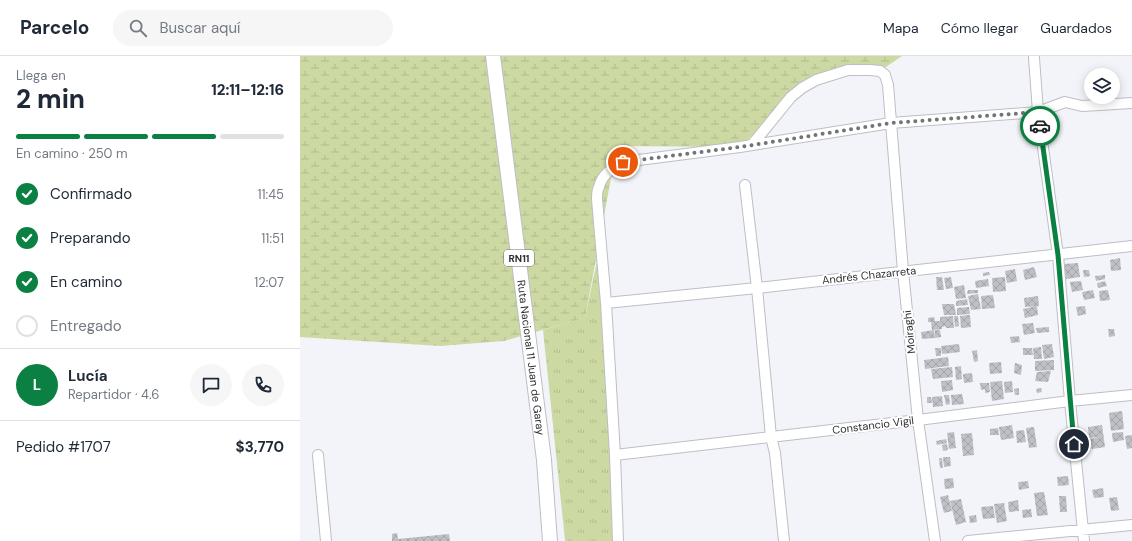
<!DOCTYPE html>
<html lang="es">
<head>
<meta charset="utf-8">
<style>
  :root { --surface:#fff; --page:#f6f6f7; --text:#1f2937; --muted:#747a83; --line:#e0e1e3; --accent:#0b8043 }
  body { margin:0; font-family:"DM Sans",sans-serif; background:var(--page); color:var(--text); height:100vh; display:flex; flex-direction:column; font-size:15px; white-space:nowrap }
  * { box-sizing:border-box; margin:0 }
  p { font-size:13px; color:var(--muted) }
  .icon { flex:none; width:22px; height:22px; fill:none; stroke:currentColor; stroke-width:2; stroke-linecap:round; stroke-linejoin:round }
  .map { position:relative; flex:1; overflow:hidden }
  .details { display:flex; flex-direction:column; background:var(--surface); width:300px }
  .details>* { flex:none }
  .controls { position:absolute; left:784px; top:12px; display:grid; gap:8px }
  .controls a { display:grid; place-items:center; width:36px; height:36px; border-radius:50%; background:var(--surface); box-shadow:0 2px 10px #0003; font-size:20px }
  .pin { position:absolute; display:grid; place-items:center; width:34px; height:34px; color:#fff; margin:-17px; border:2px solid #fff; border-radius:50%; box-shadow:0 1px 4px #0007 }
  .courier { position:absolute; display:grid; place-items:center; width:40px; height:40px; margin:-20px; border:3px solid #0b8043; border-radius:50%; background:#fff; color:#222; box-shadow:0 1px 5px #0007 }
  .head em { font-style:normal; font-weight:800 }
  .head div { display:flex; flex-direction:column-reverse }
  .head { display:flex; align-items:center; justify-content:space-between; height:68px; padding:0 16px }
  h1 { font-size:26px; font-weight:800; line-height:30px }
  .bar { display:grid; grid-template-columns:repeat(4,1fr); gap:6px 4px; align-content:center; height:48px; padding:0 16px }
  .bar i { height:5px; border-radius:3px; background:var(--line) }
  .bar .active { background:var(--accent) }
  .bar p { grid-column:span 4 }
  .line { display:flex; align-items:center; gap:10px; padding:0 16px; border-top:1px solid var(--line) }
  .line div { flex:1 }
  .round { display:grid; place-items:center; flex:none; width:42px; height:42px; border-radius:21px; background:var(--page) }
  ol { padding:0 16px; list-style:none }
  li { display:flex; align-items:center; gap:12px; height:44px }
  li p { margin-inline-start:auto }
  li .icon { padding:4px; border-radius:50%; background:var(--accent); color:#fff; stroke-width:4 }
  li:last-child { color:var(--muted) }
  li i { width:22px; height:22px; border:2px solid var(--line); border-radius:50% }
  header { display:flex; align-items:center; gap:24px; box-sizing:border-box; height:56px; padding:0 20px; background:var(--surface); border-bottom:1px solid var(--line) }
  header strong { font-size:19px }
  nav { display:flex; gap:22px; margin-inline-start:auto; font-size:14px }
  .search { width:280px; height:36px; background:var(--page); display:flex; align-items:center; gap:10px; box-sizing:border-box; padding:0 14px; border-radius:22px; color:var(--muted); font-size:15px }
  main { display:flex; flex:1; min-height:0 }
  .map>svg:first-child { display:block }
  .grass { fill:url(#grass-tufts) }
  .wetland { fill:url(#wetland-marsh) }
  .building { fill:url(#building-cross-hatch) }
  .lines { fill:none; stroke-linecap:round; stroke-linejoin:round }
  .minor-casing { stroke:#bcbfc4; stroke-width:12 }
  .highway-casing { stroke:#bcbfc4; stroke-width:16 }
  .minor { stroke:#fff; stroke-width:10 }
  .highway { stroke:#fff; stroke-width:14 }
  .done { stroke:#737477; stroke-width:4; stroke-dasharray:0 7.2 }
  .route { stroke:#0b8043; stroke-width:5 }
  .labels { text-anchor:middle; stroke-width:4; stroke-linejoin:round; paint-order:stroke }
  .shield { fill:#fff; stroke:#6d6d6f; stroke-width:1 }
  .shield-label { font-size:10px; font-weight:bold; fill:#2e2f31 }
  .street-label { font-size:11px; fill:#2e2f31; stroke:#fff }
</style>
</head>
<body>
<header>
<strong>Parcelo</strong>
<div class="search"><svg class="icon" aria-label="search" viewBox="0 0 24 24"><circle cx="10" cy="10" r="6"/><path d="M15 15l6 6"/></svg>Buscar aquí</div>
<nav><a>Mapa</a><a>Cómo llegar</a><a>Guardados</a></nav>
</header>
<main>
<section class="details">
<div class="head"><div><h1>2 min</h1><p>Llega en</p></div><em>12:11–12:16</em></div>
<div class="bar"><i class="active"></i><i class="active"></i><i class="active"></i><i></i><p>En camino · 250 m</p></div>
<ol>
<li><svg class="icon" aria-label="check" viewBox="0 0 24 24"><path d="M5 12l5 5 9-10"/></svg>Confirmado<p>11:45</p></li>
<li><svg class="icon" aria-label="check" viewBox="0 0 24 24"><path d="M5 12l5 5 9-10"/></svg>Preparando<p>11:51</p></li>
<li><svg class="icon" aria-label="check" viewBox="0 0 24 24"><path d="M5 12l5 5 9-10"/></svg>En camino<p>12:07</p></li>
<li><i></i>Entregado</li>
</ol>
<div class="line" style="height:72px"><b class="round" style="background:var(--accent);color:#fff">L</b><div><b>Lucía</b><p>Repartidor · 4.6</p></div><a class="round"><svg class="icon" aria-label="chat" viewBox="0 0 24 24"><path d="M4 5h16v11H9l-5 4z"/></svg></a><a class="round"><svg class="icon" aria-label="phone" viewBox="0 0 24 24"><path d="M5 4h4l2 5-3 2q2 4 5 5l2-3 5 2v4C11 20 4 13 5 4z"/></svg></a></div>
<div class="line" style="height:52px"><div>Pedido #1707</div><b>$3,770</b></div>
</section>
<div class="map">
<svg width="832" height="485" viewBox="0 0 832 485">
  <defs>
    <pattern id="grass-tufts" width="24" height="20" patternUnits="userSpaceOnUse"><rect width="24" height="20" fill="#ccd9a2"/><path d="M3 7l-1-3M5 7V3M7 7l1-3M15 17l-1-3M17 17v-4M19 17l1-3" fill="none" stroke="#b0bb8c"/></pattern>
    <pattern id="wetland-marsh" width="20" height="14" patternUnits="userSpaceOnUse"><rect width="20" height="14" fill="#ccd9a2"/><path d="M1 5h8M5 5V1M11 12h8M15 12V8" fill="none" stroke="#b0bb8c"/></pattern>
    <pattern id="building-cross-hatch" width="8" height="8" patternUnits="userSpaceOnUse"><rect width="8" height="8" fill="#bec0c5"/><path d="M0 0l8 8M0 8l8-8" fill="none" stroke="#a4a5aa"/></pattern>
  </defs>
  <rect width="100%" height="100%" fill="#f2f4f9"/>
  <path class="grass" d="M301,186L318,485H266L265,484L243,274L285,262Z"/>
  <path class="wetland" d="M0,0H602L580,15L548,14L502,32L440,91L317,90L285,262L204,285L140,290L0,281Z"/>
  <path class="building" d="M820,202L821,214L811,215L810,204Z
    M778,207L780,221L766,223L764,208Z
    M734,211L737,221L725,224L723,214Z
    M715,213L717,225L707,227L705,215Z
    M783,214H789L790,220L784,221Z
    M689,216L690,219L683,220V217Z
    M805,219V223L796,225L795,220Z
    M636,221H642L644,234H637Z
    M651,221L653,232L646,233L644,222Z
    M705,221L706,235L693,236L692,222Z
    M688,223L689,230L676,232L675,225Z
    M781,225L783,234L772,236L770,226Z
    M805,225L807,230L798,232L797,227Z
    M664,229L666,242L656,243L654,231Z
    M668,234H678V237L667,238Z
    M793,234L795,242L784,244L782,236Z
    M808,234L810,244L800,245L799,235Z
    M678,238L681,253L671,254L668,240Z
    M693,239L695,252L682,253L681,240Z
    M738,240L739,250L725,251L724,242Z
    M667,243L668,249L656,250V245Z
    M642,248H654L656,259H644Z
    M737,250L738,259L725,262L723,253Z
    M785,250L786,258L778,260L776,251Z
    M669,251L670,258L657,259V252Z
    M670,259L671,271L661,272L660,260Z
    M653,260L654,272H646V270L642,271V273L632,274L631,266H628V262L634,261L635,265H640V261Z
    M654,260H658L659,270L655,271Z
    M733,267L735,277L724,279L722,268Z
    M749,271V276L737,277L736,272Z
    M808,273H814L815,280L809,281Z
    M634,274L635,282L622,283L621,276Z
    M635,274H640L641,281L635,282Z
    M719,280L720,286L711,287L710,281Z
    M659,288L660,296L642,298L641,290Z
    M752,288L754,301L744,303L742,289Z
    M741,291L742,303H734L733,292Z
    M635,292H641V300H636Z
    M723,292H732L733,299H723Z
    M677,294L678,305L674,306L672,295Z
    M648,301L649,310L625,313L624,304Z
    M754,304V314L735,315V305Z
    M701,306L702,317L690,318L689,307Z
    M715,307L722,309L721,319L714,317Z
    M661,310L662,323L656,324L655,311Z
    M652,311L653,321L633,323L631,313Z
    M751,315L748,326L735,325L737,316Z
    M672,317L673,326L664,327L663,318Z
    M652,324L653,334L642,336L641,325Z
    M702,325L704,343L692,345L690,326Z
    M712,325L713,336L705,337L704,326Z
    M680,327H689L690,336L685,337V333L681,334Z
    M719,332V339H715L714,333Z
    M741,332L742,336L737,337L736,333Z
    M662,338L664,348L652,349L651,339Z
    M644,339H649L650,348L646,349Z
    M642,340L643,350L633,351L632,341Z
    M627,341H631L632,347H627Z
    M822,355L824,373L811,375L809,357Z
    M712,369L714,382L701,384L699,371Z
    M802,369L805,391L792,393L790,383L800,381L789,382L788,371Z
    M734,371L737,391L729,392L726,372Z
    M698,372L699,379H690V373Z
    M724,374L726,386L717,387L716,375Z
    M654,376L656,392L649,393L647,377Z
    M823,376L824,384L813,386L812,377Z
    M672,377L674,399L663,400L661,378Z
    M832,379V392L827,393L825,380Z
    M646,383L647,387L637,389L636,385Z
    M647,388L648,394L643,395L642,389Z
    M643,401H650L651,410L644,411Z
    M639,402H642L643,412H640Z
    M768,420L769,429L758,430L757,421Z
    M653,422L654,432L645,433L644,423Z
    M728,425L729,432L719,434L718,426Z
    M803,432L804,441L794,442L792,434Z
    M744,436L748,459L737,460L734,437Z
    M648,439L652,455L644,457L640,441Z
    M759,440H766L767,456H760Z
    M817,441L819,454L811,455L809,442Z
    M661,443L666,466L656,469L650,445Z
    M718,444L719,455L709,456L708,446Z
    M704,447L707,465L697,467L694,448Z
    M693,450L695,462L683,463L681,451Z
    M731,453L732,461L723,462L722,454Z
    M676,459L677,466L670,467L669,460Z
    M97,477L98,483L149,478L150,485H92V478Z"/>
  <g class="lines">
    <g class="minor-casing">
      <path id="minor" d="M734,2L738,56L758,199L770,345L784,485
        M452,89L491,41L502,32L516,24L548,14H570L580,15L585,19L588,29L603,215L618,364L635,485
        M445,129L457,232L471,381L475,397L484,485
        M306,247L457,232L832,190
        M18,399L26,485
        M315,399L618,364L770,345L832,339
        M318,485L315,399L306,247L297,143C297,139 297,134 299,131C302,118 313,112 323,106L440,91L591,67L738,56L765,46L782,50L832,47
        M668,485L832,469"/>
    </g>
    <g class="highway-casing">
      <g id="highway">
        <path id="s1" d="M193,0L244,404L250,485"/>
      </g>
    </g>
    <use href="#minor" class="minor"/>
    <use href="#highway" class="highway"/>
  </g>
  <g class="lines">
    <path class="done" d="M323,106L440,91L591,67L738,56L740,70"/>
    <path class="route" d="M740,70L758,199L774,388"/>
  </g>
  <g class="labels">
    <rect class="shield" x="204" y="194" width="30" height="16" rx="3"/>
    <g class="shield-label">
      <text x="219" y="206">RN11</text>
    </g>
    <g class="street-label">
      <text transform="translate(569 219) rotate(-6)" y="4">Andrés Chazarreta</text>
      <text transform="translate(609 276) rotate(-96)" y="4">Moiraghi</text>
      <text dy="4" stroke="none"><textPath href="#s1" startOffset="304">Ruta Nacional 11 Juan de Garay</textPath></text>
      <text transform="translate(573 369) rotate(-7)" y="4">Constancio Vigil</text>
    </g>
  </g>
</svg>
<div class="controls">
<a><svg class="icon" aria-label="layers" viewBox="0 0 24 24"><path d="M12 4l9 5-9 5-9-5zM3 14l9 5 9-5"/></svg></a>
</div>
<div class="pin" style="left:323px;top:106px;background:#ea580c"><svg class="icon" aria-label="bag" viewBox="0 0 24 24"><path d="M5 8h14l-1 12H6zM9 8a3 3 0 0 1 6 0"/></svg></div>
<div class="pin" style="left:774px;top:388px;background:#1f2937"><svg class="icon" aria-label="home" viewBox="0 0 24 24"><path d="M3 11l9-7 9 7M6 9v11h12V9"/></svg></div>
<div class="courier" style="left:740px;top:70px"><svg class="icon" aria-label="car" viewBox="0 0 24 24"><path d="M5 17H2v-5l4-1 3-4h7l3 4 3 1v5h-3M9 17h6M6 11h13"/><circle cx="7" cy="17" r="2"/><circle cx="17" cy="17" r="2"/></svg></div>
</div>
</main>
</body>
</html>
